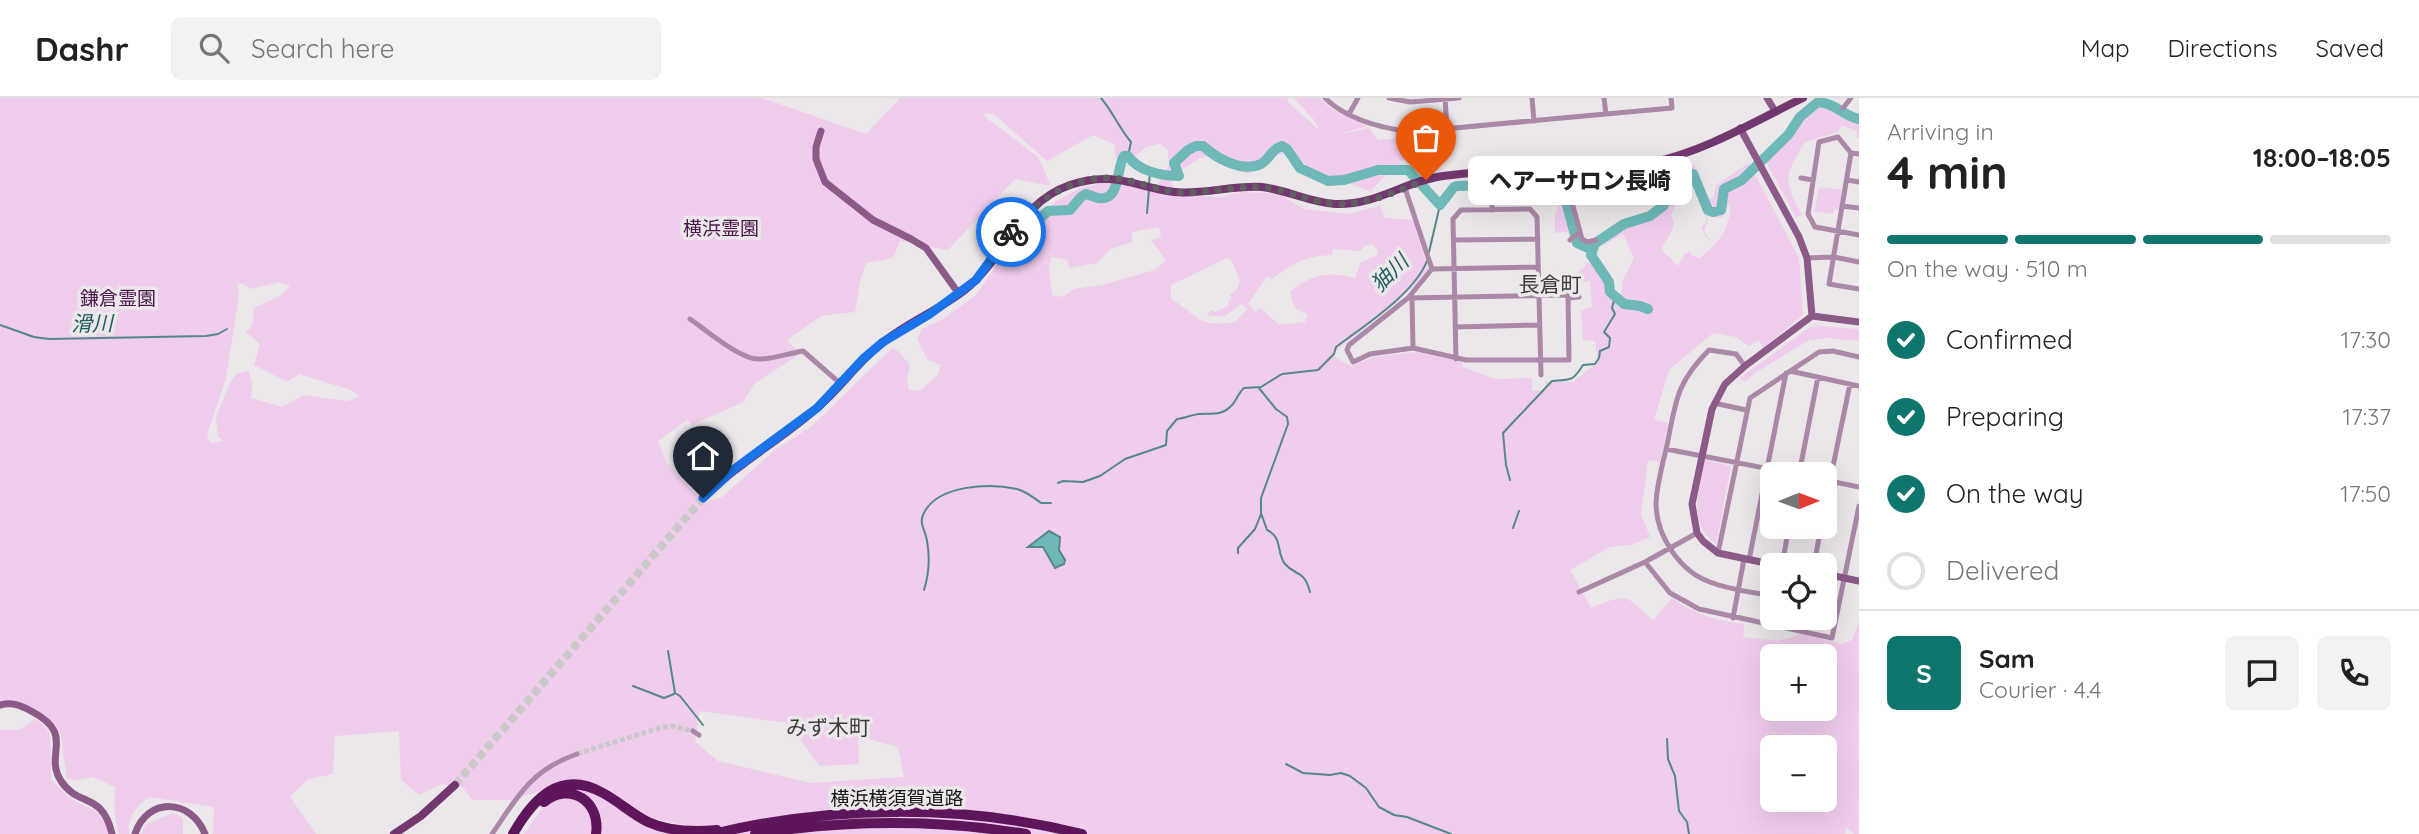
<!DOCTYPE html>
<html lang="en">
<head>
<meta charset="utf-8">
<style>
  :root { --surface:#fff; --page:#f2f2f2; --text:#222; --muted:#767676; --line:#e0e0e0; --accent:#0f766e }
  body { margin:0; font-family:Quicksand,"Noto Sans JP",sans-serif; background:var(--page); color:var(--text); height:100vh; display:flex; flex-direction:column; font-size:26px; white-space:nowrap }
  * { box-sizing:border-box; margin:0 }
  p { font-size:23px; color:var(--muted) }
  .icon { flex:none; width:38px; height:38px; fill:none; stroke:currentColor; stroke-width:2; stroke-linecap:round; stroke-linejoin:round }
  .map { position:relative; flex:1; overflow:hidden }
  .panel { display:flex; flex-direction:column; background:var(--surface); width:560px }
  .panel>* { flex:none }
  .needle { width:46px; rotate:89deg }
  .tools { position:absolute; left:1760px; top:364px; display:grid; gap:14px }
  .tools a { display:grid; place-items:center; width:77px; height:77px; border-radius:10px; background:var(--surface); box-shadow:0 7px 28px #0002; font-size:35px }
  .pin { position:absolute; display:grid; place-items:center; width:60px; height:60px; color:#fff; margin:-72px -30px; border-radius:50% 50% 50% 0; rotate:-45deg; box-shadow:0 0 7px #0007 }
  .pin .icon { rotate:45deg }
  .courier { position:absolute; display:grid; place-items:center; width:70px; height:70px; margin:-35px; border:5px solid #1a73e8; border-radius:50%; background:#fff; color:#222; box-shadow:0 2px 9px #0007 }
  .bubble { position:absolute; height:49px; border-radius:10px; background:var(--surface); box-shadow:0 7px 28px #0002; font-size:23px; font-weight:800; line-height:49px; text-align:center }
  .summary em { font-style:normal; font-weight:800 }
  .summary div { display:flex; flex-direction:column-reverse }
  .summary { display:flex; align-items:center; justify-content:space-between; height:119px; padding:0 28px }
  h1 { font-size:46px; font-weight:800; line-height:52px }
  .bar { display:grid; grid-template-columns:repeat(4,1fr); gap:10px 7px; align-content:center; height:84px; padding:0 28px }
  .bar i { height:9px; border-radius:5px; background:var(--line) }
  .bar .current { background:var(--accent) }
  .bar p { grid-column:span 4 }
  .line { display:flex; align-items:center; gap:18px; padding:0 28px; border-top:2px solid var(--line) }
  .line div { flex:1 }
  .round { display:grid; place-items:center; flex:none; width:74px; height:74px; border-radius:10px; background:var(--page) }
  ol { padding:0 28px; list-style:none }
  li { display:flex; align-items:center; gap:21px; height:77px }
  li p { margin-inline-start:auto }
  li .icon { padding:7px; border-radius:50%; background:var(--accent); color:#fff; stroke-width:4 }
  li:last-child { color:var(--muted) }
  li i { width:38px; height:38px; border:4px solid var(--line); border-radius:50% }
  header { display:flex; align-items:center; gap:42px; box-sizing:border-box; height:98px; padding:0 35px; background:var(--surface); border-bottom:2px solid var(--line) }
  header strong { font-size:33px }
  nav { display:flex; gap:38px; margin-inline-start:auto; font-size:24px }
  .search { width:490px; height:63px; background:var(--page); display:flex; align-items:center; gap:18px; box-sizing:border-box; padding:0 24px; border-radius:10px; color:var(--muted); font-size:26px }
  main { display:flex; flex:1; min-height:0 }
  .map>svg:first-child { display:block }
  .green { fill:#f0cced; fill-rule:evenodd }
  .water { fill:#6eb9b8; stroke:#548888; stroke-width:2 }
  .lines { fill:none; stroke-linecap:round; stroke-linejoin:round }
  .stream { stroke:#548888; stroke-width:2 }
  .river { stroke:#6eb9b8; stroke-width:10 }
  .street-tunnel { stroke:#cbc8ca; stroke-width:5; stroke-dasharray:5 2.5; stroke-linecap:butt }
  .primary-tunnel { stroke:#cbc8ca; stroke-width:8; stroke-dasharray:8 4; stroke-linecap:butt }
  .street { stroke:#ab88a8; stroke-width:5 }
  .secondary { stroke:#8b5a88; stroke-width:7 }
  .primary { stroke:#733770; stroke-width:8 }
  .highway { stroke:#5e155c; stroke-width:10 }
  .done { stroke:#615f61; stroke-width:7; stroke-dasharray:0 12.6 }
  .route { stroke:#1a73e8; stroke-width:9 }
  .labels { text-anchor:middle; stroke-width:7; stroke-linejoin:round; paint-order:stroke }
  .park-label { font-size:19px; fill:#4b1649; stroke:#ebe7ea }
  .street-label { font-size:19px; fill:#171617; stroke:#ebe7ea }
  .water-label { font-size:21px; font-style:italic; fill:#205f5f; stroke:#ebe7ea }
  .neighbourhood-label { font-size:21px; fill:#3d3a3d; stroke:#ebe7ea }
</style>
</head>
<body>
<header>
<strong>Dashr</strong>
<div class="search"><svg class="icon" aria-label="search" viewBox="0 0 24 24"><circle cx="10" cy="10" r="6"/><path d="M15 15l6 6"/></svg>Search here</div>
<nav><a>Map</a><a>Directions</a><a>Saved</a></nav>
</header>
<main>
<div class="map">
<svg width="1859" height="736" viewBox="0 0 1859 736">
  <rect width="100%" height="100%" fill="#ebe7ea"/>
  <path class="green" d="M0,0H762L866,36L900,0H1287L1288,4L1319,32C1316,19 1302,12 1295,0H1320L1330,10L1367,28L1336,37L1369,30L1378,42L1443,37L1435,57L1398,63L1403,68H1396L1370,93L1320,75L1289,57L1280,56L1248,76L1224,68L1211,58L1200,60L1173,78L1171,86L1181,95L1192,98L1221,99L1242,94L1279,96L1304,111L1348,116L1380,108L1385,120L1413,122L1429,173L1397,204L1333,255L1336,260L1351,268L1374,259L1416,254L1461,264L1463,269L1495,281L1532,280V293L1545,292L1546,283L1573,284L1598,264L1595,243L1583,242L1581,213L1592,209L1590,183L1575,186L1571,178L1584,170L1587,164C1599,168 1606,182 1607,194L1615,202L1620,200L1623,182L1634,160L1623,136L1602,148L1600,145L1605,143L1628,124L1662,107L1672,84L1687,70L1685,61L1687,60L1697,71L1708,102L1713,100L1716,87L1749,65L1799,160L1803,217L1763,250L1759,242L1749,248L1736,239L1713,235L1669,272L1654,322L1668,325L1660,364L1648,362L1641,416L1650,439L1630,447L1610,449L1570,472L1591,510C1628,495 1625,496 1653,523L1672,500C1693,516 1718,523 1744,526L1743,539L1778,543L1801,536L1842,546L1852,542L1859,524V736H1854L1846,729L1845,736H729L651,720L623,703L571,683L512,702H473L462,689L441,686L419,697L401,682L399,633L335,638L333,676L308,681L290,699L316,736H213L214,709L149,699C135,709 128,719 129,736H119L114,713L115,689L92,679L77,682L67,681L60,633L55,626L30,610L13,602L0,605ZM986,15L995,17L1047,63L1093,37L1114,46L1116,61H1133L1145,49L1160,46L1168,52L1169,68L1154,92L1111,84L1080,90L1056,103L1015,141L975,198L943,221L922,231L917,241L928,262L941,267L937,278L920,293L909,292L907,282L910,267L899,254L892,250L811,329L776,351L722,399L704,405L667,365L658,343L687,322L692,327L743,304L754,286L800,256L787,242L821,218L855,214L860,183L866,165L893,160L900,143L948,152L1015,81L1051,88L1038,59L984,18ZM1692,83L1695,84L1704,111L1703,113L1707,122L1702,130L1707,141L1714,142L1708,140L1704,132L1708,122L1705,114L1717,120L1723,119L1730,104C1731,130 1720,144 1700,160L1692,158L1690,154L1685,156L1678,168L1661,151L1672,133L1674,124L1671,117L1675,107L1673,101L1684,85ZM1159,129L1161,139L1151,142L1166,162L1155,172L1102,187L1074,191L1063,199L1052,197L1049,166L1052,159L1068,162L1069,170L1097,165L1110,151L1132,144V134ZM1372,146L1378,152L1376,158L1361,164L1355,180C1328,173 1313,176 1291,193C1292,207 1294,212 1308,216L1305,224L1279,227L1261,210L1255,214L1248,206L1267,178L1272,181C1294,165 1304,158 1332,157L1333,151L1360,153L1364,148ZM1227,160L1232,163L1240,183L1237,191L1230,197L1232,201L1228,204L1229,208L1215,214L1211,212L1207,218H1225L1242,206L1247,211L1235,224C1196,230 1200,218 1171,201V187ZM280,184L290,188L280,198L254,210L253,226L246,234L260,246L254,267L287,284L299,276L351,292L360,298L347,303L304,297L282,309L251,300L252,286L249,273L238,275L231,283L216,319L218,339L224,343L210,345L207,336L226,281L239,196L237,185L244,186L251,191ZM1773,558H1825V611H1773ZM700,613L788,625L820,668L859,666L858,638L898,649L904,679L811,685L718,663L695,644ZM1773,649H1825V702H1773Z
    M1825,7L1859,25V40L1856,39L1858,34L1842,27L1838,34L1805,44C1784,78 1783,82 1802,117L1796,119L1765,62C1773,56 1780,49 1787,42C1800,29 1807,14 1825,7Z
    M1545,80L1541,90L1564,105L1572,133L1555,135V116L1558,112L1556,105C1540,95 1522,97 1504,96L1503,88L1494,89L1495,82Z
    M1819,89L1842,92L1839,112L1834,111L1833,116L1811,113L1815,112Z
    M1819,228L1859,231V243L1827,240L1809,242L1755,275L1745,284L1740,280L1810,229Z
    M1705,362L1731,368L1716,446C1687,425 1699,392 1705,362Z
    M35,621C39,624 46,628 48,633C52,639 50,672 51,682C58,688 65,696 73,702C93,714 102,709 108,736H0V632H19Z
    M571,689L582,690L678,736H601C601,724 601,711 591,702C584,697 576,696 571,689Z
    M557,700L579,701L592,713L593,736H524L545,706Z
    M173,715L183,720V736H142L145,727Z"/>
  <path class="water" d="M1049,433L1060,439L1059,452L1065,462L1064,466L1055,470L1043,449H1028Z"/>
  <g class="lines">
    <path class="stream" d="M1101,0C1113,14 1119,30 1131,44L1128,58
      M1149,86L1150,73
      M1147,115L1149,91
      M1429,154L1440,107
      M0,227L34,239L49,241L206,238L218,236L227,231
      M1258,289L1276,311L1287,319L1288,326L1261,400V415L1267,432C1283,439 1276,455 1285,466C1295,478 1304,471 1310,494
      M1510,382L1506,367L1503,335L1552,283C1572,282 1573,283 1583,267L1595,266L1599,260L1600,253L1609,249L1610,240L1604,234L1615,216L1612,210L1615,199
      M1058,385L1063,383L1083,384L1100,378L1125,361L1166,347L1167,333L1177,321C1185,320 1191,317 1199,316C1210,315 1222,318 1231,308C1236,304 1238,295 1244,290L1261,289L1282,276L1318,272L1334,256L1336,249C1364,228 1414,196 1427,163
      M1513,430L1519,413
      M1238,455V450L1255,431L1261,416
      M924,492C929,476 930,459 927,443C926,434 919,426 923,417C936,386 991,385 1017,391C1027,394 1033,399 1041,405H1051
      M668,553L675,595L680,598L703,627
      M633,588L664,600L674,596
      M1667,641L1668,661L1675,678L1679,713L1687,724L1689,736
      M1286,666L1303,675L1330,677L1341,675L1350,678L1366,690L1379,709L1394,717L1407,719L1451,736"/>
    <path class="river" d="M1021,138L1048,113L1070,112L1081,99L1086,96C1090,97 1094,99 1098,100C1121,104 1116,70 1124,58H1128C1138,73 1161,78 1179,78L1174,65L1188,52L1196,48H1203C1216,60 1242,75 1261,66C1270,61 1271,51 1282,48L1287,51L1300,70L1328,83L1344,82L1378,72H1408L1440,107L1454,89L1457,88L1536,86L1550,91L1566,103L1577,145L1588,150L1624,126L1650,118L1663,108L1681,80L1687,75L1693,76L1708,112L1713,114L1721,112L1724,91L1742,82L1788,37L1800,19L1818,4C1838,6 1841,17 1859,21
      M1594,148L1591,157L1609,184L1610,194L1624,206L1640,208L1648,211"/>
    <path class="street-tunnel" d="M577,656L659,630L671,628L693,633"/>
    <path class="primary-tunnel" d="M455,687L703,400"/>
    <path class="street" d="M1325,0C1347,22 1381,30 1411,34L1606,16L1604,0
      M1389,0L1410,4L1459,0
      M1445,0L1447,31
      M1532,0L1534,23
      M1843,10L1851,0
      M1349,16L1358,0
      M1606,16L1672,10L1671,0
      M1851,55L1838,39L1819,44L1808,116L1815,129L1859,137
      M1859,56L1851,55L1829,186L1859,191
      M1597,71L1601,104
      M1552,73V85L1570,97L1582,141L1587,144L1596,142
      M1492,75V112
      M1801,80L1813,82
      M1847,82L1859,84
      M1405,90L1432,171L1408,200L1349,247L1347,252L1353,264L1370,256L1413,250L1466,262H1569L1568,197L1408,200
      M1842,108L1859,110
      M1454,142L1538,141
      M1570,142L1580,134
      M1807,160L1834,159L1859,164
      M1432,171L1538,169
      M1568,200L1579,199
      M1412,201L1413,250
      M690,221C706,232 740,261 758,261C770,262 790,255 803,253L841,286
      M1456,229L1539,227
      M1456,261L1453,121L1461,112L1530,111L1537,119L1541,277
      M1745,268L1736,256L1709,252C1676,285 1676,303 1667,347C1663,365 1657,385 1656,405C1656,437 1679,473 1710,484C1730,492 1752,494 1773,498
      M1790,273L1859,288
      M1714,305L1746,312
      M1666,351L1796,376
      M1799,376L1818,279
      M1825,382L1859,389
      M1825,407L1850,286
      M1718,455L1750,300L1819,254L1833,253L1859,259
      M1749,462L1786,275
      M1645,464L1670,495L1699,511L1832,540L1859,408
      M1782,467L1789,429
      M1814,467L1821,429
      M1579,494L1645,464L1697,435
      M1825,508L1838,511
      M1733,520L1744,461
      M693,633L699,637
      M492,736C518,698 531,672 577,656"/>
    <path class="secondary" d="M1767,0L1775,13
      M1740,30L1799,139L1807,160L1812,218
      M821,33L816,49V61L825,84L873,122L911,141L926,150L959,196
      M1775,467L1718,455L1703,443L1697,435L1692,406L1712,311L1725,286L1745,268L1812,218L1859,224
      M1825,476L1859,483
      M0,607C12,604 20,607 31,613C77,637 43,655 61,683C79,710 102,693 112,736
      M135,736C147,699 191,700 205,736"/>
    <path class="primary" d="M703,400C737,366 779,343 816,311C840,291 857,265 882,245C911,221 948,209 975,183C1009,150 1021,104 1070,87C1115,72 1134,89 1174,94C1203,97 1233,87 1262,89C1287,92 1309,104 1335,106C1376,108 1404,83 1443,78C1513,68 1585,79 1654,64C1706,53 1755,23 1803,0
      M394,736L421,718L455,687"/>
    <path class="highway" d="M544,704C570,683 601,703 596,736
      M513,736C533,701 560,671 603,695C618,703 632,716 648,724C670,734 694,734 717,732
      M713,736C833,707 962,706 1082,736
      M755,736C845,722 936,721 1026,736"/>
  </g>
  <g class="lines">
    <path class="done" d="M1011,134C1036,100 1077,75 1121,81C1139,84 1156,91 1174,94C1202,97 1231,88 1260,89C1287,91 1311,105 1338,106C1370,106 1397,93 1426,82"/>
    <path class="route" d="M703,400L733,372L817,310L863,261L883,244L930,216L976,182L1011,134"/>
  </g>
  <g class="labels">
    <g class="park-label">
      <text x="721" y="137">横浜霊園</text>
      <text x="118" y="207">鎌倉霊園</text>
    </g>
    <g class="street-label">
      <text x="897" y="707">横浜横須賀道路</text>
    </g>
    <g class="water-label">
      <text transform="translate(1390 175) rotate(-45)" y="7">㹨川</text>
      <text transform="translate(92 226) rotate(-1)" y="7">滑川</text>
    </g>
    <g class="neighbourhood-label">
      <text x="1550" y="194">長倉町</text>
      <text x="828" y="637">みず木町</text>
    </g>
  </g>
</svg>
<div class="tools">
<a><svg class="needle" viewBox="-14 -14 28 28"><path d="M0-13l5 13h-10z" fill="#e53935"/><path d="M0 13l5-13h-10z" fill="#767676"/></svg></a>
<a><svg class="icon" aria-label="locate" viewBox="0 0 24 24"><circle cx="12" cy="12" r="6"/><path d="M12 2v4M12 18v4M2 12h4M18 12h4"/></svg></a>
<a>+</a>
<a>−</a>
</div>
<div class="pin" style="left:1426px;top:82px;background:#ea580c"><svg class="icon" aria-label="bag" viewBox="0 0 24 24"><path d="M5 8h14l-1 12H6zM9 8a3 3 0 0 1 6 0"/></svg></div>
<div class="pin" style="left:703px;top:400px;background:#1f2937"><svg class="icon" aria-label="home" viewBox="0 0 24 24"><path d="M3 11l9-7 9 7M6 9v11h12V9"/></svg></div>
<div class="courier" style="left:1011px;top:134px"><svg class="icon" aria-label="bike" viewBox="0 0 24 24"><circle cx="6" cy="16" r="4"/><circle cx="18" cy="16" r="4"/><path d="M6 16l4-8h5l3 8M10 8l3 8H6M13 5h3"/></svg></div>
<div class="bubble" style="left:1468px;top:58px;width:224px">ヘアーサロン長崎</div>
</div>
<section class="panel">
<div class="summary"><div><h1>4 min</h1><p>Arriving in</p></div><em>18:00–18:05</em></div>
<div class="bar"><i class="current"></i><i class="current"></i><i class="current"></i><i></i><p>On the way · 510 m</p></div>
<ol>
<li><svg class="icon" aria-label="check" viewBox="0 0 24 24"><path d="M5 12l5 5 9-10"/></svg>Confirmed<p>17:30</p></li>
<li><svg class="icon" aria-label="check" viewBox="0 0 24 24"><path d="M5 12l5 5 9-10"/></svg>Preparing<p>17:37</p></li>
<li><svg class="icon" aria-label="check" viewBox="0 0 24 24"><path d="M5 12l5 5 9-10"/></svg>On the way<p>17:50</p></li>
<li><i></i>Delivered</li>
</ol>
<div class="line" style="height:126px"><b class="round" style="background:var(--accent);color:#fff">S</b><div><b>Sam</b><p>Courier · 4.4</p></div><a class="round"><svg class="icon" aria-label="chat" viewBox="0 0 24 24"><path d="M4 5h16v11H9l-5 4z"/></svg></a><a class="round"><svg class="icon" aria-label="phone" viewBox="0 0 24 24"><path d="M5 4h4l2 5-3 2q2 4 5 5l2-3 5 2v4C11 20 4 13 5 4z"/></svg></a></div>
</section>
</main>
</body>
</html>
